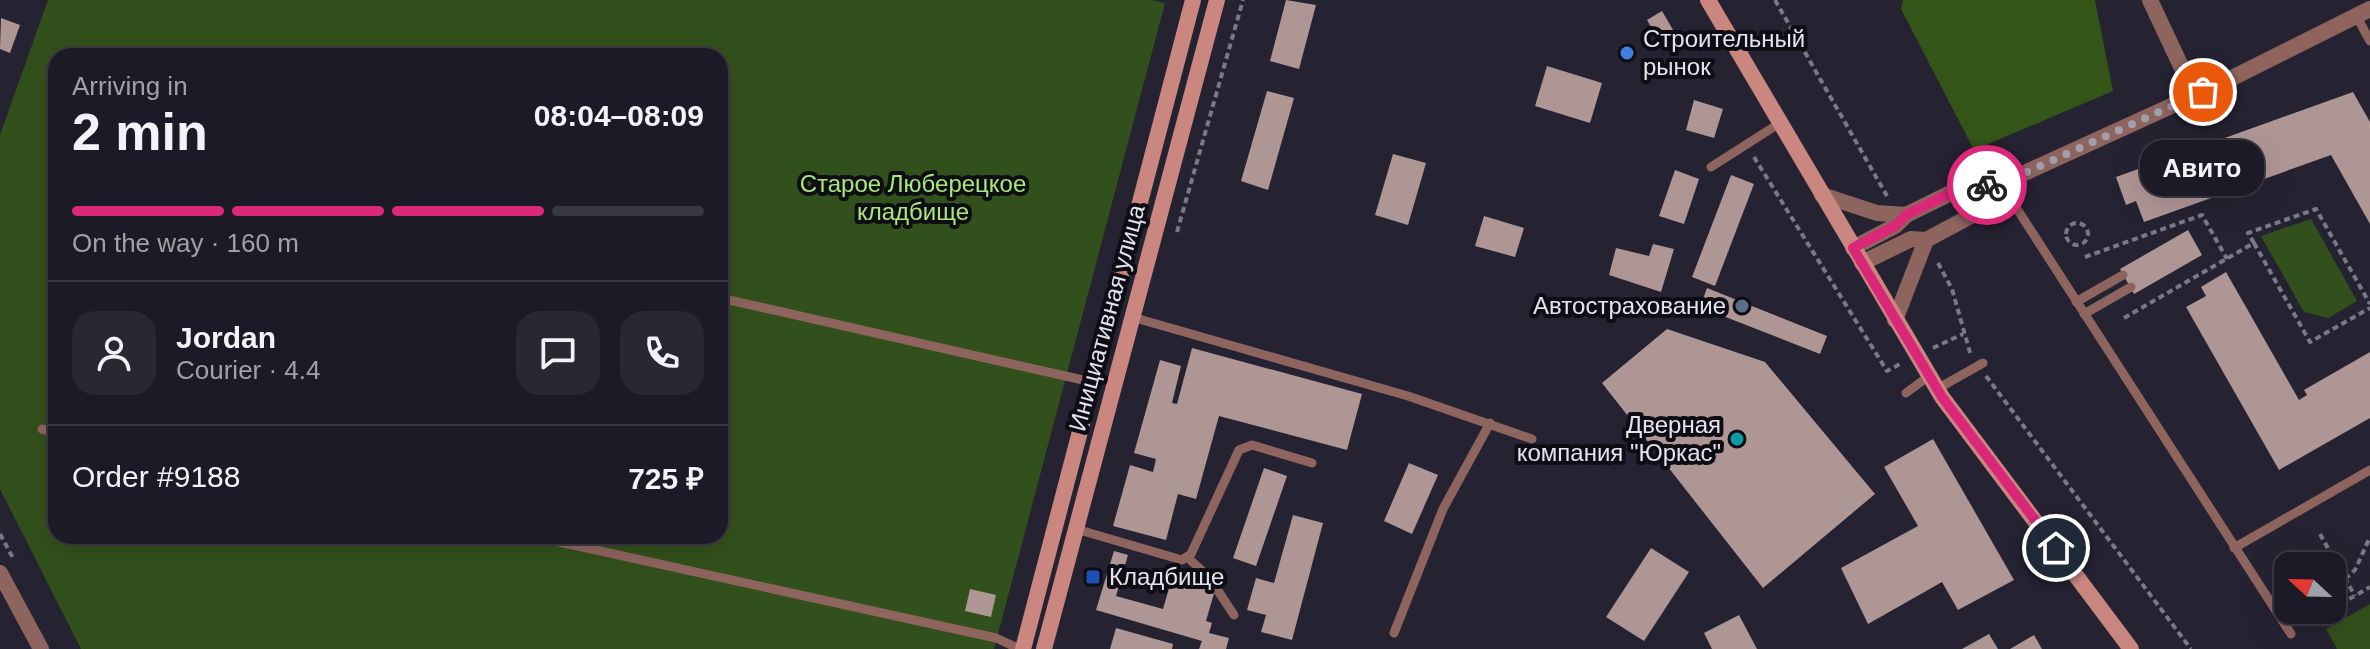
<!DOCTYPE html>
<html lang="en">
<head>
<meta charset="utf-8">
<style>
  :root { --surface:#1c1a26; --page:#292732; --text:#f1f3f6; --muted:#a0a1a7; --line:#3a3843; --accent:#db2777 }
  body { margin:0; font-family:Helvetica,sans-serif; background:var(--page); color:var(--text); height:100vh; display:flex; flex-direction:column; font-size:30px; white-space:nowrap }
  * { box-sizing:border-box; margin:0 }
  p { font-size:26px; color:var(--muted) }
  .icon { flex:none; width:44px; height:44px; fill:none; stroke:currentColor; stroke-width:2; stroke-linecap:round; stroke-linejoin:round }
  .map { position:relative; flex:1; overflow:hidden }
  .side { position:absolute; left:48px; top:48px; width:680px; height:496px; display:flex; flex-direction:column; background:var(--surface); border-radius:24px; box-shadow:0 8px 32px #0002,0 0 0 2px var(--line) }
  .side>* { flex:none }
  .needle { width:52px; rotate:292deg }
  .buttons { position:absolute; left:2274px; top:552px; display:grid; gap:16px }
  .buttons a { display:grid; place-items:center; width:72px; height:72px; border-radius:16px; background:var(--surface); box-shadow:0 8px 32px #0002,0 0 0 2px var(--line); font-size:40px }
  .pin { position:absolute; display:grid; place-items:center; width:68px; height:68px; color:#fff; margin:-34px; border:4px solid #fff; border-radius:50%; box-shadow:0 2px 8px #0007 }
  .courier { position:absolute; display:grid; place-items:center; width:80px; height:80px; margin:-40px; border:6px solid #db2777; border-radius:50%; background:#fff; color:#222; box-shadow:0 2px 10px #0007 }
  .bubble { position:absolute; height:56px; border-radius:24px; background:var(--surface); box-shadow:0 8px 32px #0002,0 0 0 2px var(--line); font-size:26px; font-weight:600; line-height:56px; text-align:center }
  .overview em { font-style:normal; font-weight:600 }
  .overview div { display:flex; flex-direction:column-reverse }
  .overview { display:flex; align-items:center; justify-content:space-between; height:136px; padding:0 24px }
  h1 { font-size:52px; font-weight:600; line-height:60px }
  .bar { display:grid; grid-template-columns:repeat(4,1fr); gap:12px 8px; align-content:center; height:96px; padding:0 24px }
  .bar i { height:10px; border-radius:6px; background:var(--line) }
  .bar .current { background:var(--accent) }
  .bar p { grid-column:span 4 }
  .line { display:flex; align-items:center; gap:20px; padding:0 24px; border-top:2px solid var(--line) }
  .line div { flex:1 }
  .round { display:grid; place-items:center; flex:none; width:84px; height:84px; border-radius:24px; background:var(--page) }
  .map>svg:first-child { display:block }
  .green { fill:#32501b; fill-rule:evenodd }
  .forest { fill:#335517 }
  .building { fill:#ae9695 }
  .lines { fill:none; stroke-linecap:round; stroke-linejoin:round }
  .path { stroke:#7b7987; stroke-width:4; stroke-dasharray:6 4; stroke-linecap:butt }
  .service { stroke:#8e645f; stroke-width:9 }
  .minor { stroke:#8e645f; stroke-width:16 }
  .secondary { stroke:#ca8780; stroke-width:16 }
  .done { stroke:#a19fac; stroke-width:8; stroke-dasharray:0 14.4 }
  .route { stroke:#db2777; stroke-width:10 }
  .shop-dot { fill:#3f7fe0; stroke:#0e0d14; stroke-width:3 }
  .service-dot { fill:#5c6f8a; stroke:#0e0d14; stroke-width:3 }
  .culture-dot { fill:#0f9aa8; stroke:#0e0d14; stroke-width:3 }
  .transit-dot { fill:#1a4fb4; stroke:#0e0d14; stroke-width:3 }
  .labels { text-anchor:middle; stroke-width:8; stroke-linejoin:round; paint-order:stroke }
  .poi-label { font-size:24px; fill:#e4e3ee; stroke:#0e0d14; text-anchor:start }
  .park-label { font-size:24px; fill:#a7e77b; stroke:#0e0d14 }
  .street-label { font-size:24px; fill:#e4e3ee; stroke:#0e0d14 }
</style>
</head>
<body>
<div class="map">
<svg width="2370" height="649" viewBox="0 0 2370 649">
  <rect width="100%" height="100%" fill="#252232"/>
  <path class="green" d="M48,0H1150L1165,3L994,649H81L0,489V135ZM56,56H720V536H56Z
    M2311,219L2357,301L2328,318L2304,312L2261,236Z
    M2370,604V649H2337L2326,629Z"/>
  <path class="forest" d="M1903,0H2095L2113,91L1974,150L1901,9Z"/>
  <path class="building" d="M1286,0L1316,5L1299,69L1270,61Z
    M1662,11L1676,35L1661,44L1647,20Z
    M1,18L20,25L10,53L0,49Z
    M1547,66L1602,83L1590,123L1535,106Z
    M1267,91L1294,98L1268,190L1241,181Z
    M2353,92L2370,122V224L2331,155L2144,222L2136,201L2126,205L2116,177Z
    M1694,100L1723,109L1714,138L1686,130Z
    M1393,154L1426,163L1408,225L1375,215Z
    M1675,170L1699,179L1684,224L1659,216Z
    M1731,175L1754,184L1715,286L1692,277Z
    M1484,216L1524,228L1515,257L1475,246Z
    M2188,230L2202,255L2134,294L2120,269Z
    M1653,244L1674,249L1661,292L1609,275L1616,248L1649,256Z
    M2226,272L2299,400L2307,395L2304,390L2370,352V418L2279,470L2186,307L2206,296L2201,287Z
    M1707,288L1827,336L1820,354L1700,307Z
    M1667,329L1765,362L1875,494L1763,588L1602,383Z
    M1192,348L1362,394L1347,450L1219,416L1196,499L1178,494L1166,540L1113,526L1130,465L1153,472L1156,459L1134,453L1160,360L1181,366L1172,403L1177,404Z
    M1933,439L2014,580L1958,610L1942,582L1868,624L1841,568L1918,526L1884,467Z
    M1409,463L1438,475L1412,534L1384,521Z
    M1264,468L1287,476L1256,566L1233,558Z
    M1293,515L1323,523L1292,640L1261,632L1266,615L1247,610L1256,578L1274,583Z
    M1651,548L1689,572L1644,641L1606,617Z
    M1114,551L1128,555L1116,596L1163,609L1172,578L1215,590L1206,621L1212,623L1209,633L1229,638L1226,649H1199L1202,641L1096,610Z
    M2311,551L2319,566H2300L2297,560Z
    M970,589L996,595L991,617L965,611Z
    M1739,615L1757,649H1712L1704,633Z
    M1116,628L1173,644L1172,649H1110Z
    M1989,634L1998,649H1962Z
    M2034,635L2042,649H2010Z"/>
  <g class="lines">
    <path class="path" d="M1775,0L1887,196
      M1754,157L1887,371L1900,364
      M2066 234a11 11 0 1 1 22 0a11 11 0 1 1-22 0Z
      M1177,232L1243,0
      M2254,243L2248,233L2316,209L2370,304
      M2085,257L2202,215L2227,259
      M1938,263L1952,289L1971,356
      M2124,318L2254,243L2310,342L2370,308
      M1933,348L1963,334
      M1986,376L2191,649
      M0,534L13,558
      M2320,534L2355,596
      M2345,579L2355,570L2370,537
      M2332,609L2370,587
      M2309,622L2331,610"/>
    <path class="service" d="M2357,17L2370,41
      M1711,167L1780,123
      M2001,184L2291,634
      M720,298L1092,382
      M2076,302L2123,275
      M2084,314L2131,287
      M1132,317L1408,396L1532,439
      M1937,389L1983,363
      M1906,393L1929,376
      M42,429L56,432
      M1076,529L1182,560L1191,554L1239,450L1252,445L1312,463
      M532,536L996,638L1020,649
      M2234,548L2370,470
      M1187,557L1209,577L1234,615
      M2274,608L2288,600
      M1394,633L1443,509L1490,423"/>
    <path class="minor" d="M2150,0L2195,96
      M1996,186L2226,81L2370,9
      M1822,195L1877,213L1906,215
      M1853,248L1895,226L1906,215L1969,184L1996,186
      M1862,263L1911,239L1926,240L1984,209L1996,186
      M1895,320L1926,240
      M0,573L41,649"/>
    <path class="secondary" d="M1708,0L1942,397L2131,649
      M1023,649L1193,0
      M1044,649L1217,0"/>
  </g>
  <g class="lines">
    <path class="done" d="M1987,185L1996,186L2203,92"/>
    <path class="route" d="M1987,185L1969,184L1906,215L1895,226L1853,248L1942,397L2056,548"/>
  </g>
  <circle class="shop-dot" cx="1627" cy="53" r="8"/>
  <circle class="service-dot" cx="1742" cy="306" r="8"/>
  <circle class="culture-dot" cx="1737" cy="439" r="8"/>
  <rect class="transit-dot" x="1085" y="569" width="16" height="16" rx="4"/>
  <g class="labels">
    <g class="poi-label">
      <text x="1643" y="47">Строительный<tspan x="1643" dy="28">рынок</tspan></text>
      <text x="1726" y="314" text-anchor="end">Автострахование</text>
      <text x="1721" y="433" text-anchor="end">Дверная<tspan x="1721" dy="28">компания "Юркас"</tspan></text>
      <text x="1109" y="585">Кладбище</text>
    </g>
    <g class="park-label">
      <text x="913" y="192">Старое Люберецкое<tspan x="913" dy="28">кладбище</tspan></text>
    </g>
    <g class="street-label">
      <text transform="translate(1107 318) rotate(-75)" y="8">Инициативная улица</text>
    </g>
  </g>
</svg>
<div class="buttons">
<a><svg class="needle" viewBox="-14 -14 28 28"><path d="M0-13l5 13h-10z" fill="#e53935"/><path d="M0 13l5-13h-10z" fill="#a0a1a7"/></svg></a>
</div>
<div class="pin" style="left:2203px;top:92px;background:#ea580c"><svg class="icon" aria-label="bag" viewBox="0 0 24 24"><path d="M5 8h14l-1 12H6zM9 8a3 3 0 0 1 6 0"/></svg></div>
<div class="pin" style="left:2056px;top:548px;background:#1f2937"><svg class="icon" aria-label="home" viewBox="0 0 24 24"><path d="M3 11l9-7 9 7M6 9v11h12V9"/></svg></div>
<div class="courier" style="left:1987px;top:185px"><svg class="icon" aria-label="bike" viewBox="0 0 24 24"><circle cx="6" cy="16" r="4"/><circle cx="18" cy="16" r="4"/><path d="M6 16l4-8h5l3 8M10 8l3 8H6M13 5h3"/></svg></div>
<div class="bubble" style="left:2140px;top:140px;width:124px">Авито</div>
<section class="side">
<div class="overview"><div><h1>2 min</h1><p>Arriving in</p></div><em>08:04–08:09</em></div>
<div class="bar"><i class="current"></i><i class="current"></i><i class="current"></i><i></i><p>On the way · 160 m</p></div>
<div class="line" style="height:144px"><a class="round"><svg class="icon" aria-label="person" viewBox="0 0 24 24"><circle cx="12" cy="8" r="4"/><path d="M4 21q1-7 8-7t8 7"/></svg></a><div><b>Jordan</b><p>Courier · 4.4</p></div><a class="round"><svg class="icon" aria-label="chat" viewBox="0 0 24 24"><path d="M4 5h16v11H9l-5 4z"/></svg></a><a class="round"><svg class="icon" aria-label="phone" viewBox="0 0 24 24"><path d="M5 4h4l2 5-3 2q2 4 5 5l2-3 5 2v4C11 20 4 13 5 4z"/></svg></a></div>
<div class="line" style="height:104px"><div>Order #9188</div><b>725 ₽</b></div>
</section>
</div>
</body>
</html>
